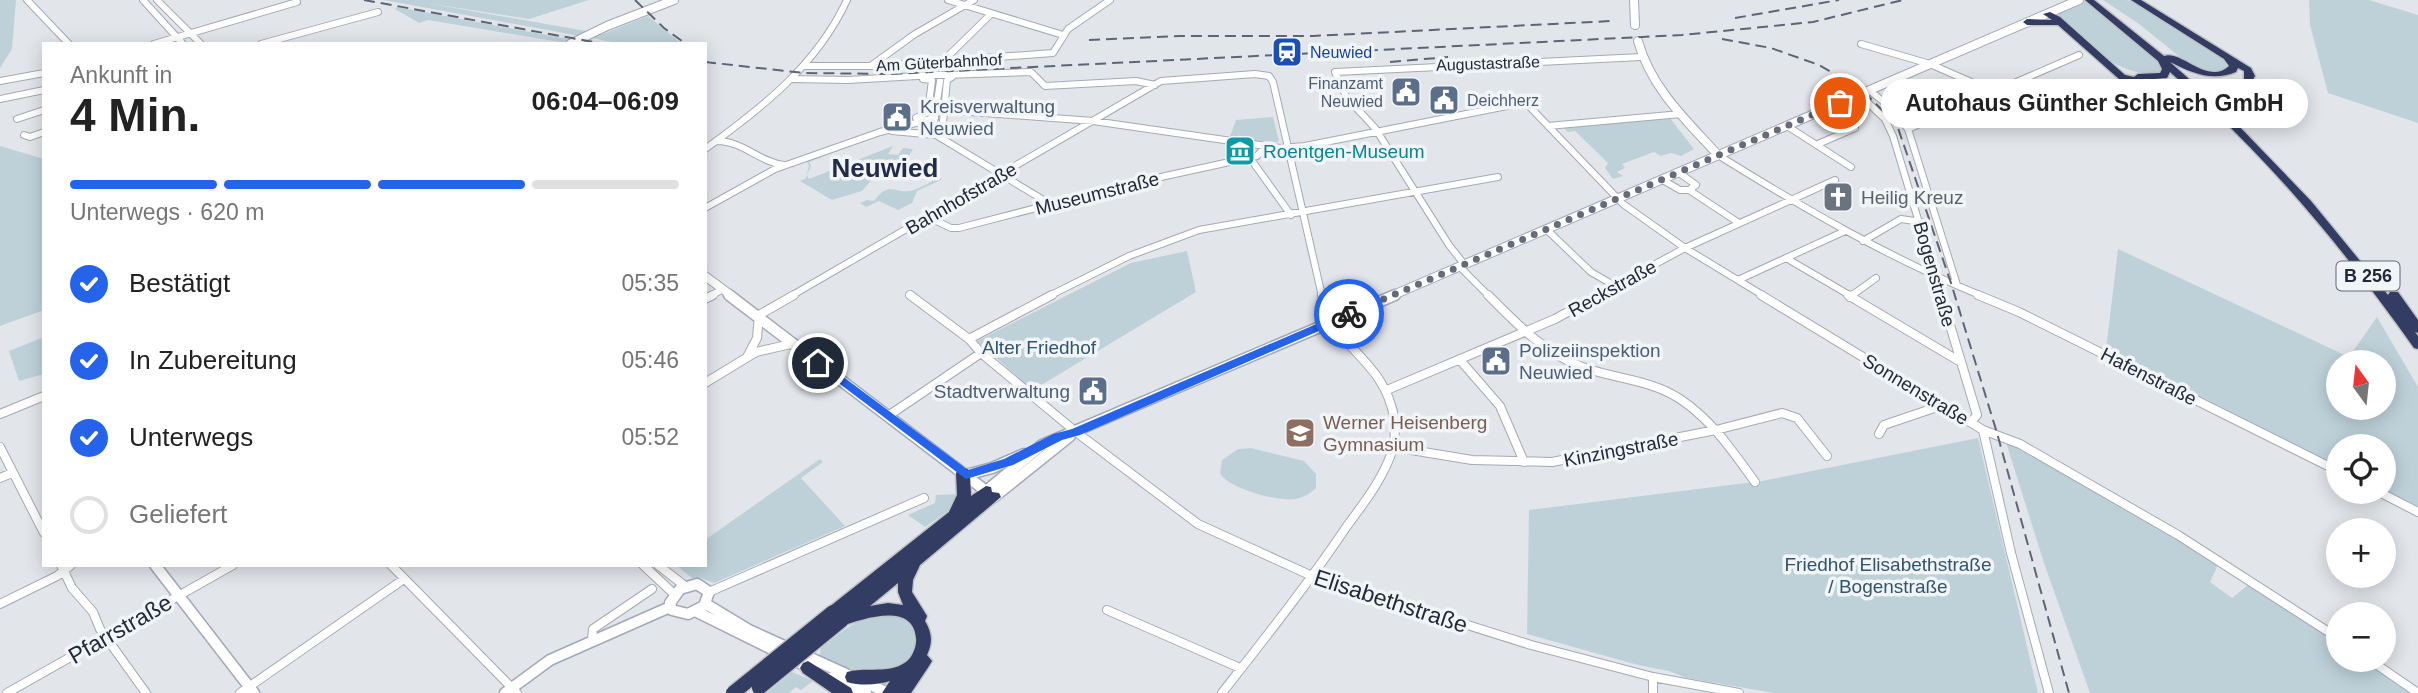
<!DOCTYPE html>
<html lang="de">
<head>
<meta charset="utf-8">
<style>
  :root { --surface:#fff; --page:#f2f2f2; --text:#222; --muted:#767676; --line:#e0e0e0; --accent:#2563eb }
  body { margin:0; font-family:Arial,sans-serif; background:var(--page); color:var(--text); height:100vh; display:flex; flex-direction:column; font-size:26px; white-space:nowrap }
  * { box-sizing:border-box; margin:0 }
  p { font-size:23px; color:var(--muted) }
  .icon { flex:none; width:38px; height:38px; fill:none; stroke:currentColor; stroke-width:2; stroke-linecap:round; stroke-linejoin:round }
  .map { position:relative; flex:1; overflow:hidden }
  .side { position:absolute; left:42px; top:42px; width:665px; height:525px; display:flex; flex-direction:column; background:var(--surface); border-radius:0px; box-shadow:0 4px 18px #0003 }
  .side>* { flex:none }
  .needle { width:46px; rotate:345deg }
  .tools { position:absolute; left:2326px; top:350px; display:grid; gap:14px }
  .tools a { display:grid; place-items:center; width:70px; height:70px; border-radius:50%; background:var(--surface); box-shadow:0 4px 18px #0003; font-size:35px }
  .pin { position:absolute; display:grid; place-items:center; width:60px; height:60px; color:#fff; margin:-30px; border:4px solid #fff; border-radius:50%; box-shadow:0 2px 7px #0007 }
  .courier { position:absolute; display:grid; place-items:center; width:70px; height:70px; margin:-35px; border:5px solid #2563eb; border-radius:50%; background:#fff; color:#222; box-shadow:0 2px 9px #0007 }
  .bubble { position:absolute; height:49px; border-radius:24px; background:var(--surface); box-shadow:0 4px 18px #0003; font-size:23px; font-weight:700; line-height:49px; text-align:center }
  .summary em { font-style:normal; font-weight:700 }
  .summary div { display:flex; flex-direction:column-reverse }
  .summary { display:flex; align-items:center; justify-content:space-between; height:119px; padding:0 28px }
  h1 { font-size:46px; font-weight:700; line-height:52px }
  .bar { display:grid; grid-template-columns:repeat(4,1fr); gap:10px 7px; align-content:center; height:84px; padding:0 28px }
  .bar i { height:9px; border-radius:5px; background:var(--line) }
  .bar .selected { background:var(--accent) }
  .bar p { grid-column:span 4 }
  ol { padding:0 28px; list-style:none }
  li { display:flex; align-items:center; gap:21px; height:77px }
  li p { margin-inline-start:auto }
  li .icon { padding:7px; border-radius:50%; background:var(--accent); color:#fff; stroke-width:4 }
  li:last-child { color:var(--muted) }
  li i { width:38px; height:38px; border:4px solid var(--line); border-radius:50% }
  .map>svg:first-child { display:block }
  .green { fill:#bed1d9; fill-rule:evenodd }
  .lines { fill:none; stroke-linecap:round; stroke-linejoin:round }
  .street-far1-casing { stroke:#a5aab2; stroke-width:8 }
  .street-casing { stroke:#a5aab2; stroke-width:10 }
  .secondary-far1-casing { stroke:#a2a8b5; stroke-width:10 }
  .secondary-casing { stroke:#a2a8b5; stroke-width:13 }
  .highway-casing { stroke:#c2c3c8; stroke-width:3 }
  .street-far1 { stroke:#fff; stroke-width:6 }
  .street { stroke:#fff; stroke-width:8 }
  .secondary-far1 { stroke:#fff; stroke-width:8 }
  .secondary { stroke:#fff; stroke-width:10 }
  .highway { fill:#333c62; fill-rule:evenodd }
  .rail { stroke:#5f6475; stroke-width:2; stroke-dasharray:11 6; stroke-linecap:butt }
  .street-bridge-casing { stroke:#a5aab2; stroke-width:8; stroke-linecap:butt }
  .highway-bridge-casing { stroke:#c2c3c8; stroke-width:17; stroke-linecap:butt }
  .street-bridge { stroke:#fff; stroke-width:6 }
  .highway-bridge { stroke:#333c62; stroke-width:14 }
  .route { fill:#2563eb }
  .done { stroke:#666b77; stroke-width:7; stroke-dasharray:0 12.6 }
  .labels { text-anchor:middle; stroke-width:7; stroke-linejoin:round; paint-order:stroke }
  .far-transit-label { font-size:16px; fill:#164399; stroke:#f2f5f7; text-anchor:start }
  .far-street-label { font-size:16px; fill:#242939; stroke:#f2f5f7 }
  .far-service-label { font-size:16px; fill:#4e5e75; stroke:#f2f5f7; text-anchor:end }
  .shield { fill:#f2f5f7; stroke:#626672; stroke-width:2 }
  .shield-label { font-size:18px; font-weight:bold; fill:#242939 }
  .service-label { font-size:19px; fill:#4e5e75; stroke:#f2f5f7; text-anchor:start }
  .culture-label { font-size:19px; fill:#0d838f; stroke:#f2f5f7; text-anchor:start }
  .street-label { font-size:19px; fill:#242939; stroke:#f2f5f7 }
  .worship-label { font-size:19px; fill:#5b616d; stroke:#f2f5f7; text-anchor:start }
  .park-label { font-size:19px; fill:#33546c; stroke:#f2f5f7 }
  .education-label { font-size:19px; fill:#785e54; stroke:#f2f5f7; text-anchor:start }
  .near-street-label { font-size:23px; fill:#242939; stroke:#f2f5f7 }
  .district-label { font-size:26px; font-weight:bold; fill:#232b49; stroke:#f2f5f7 }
</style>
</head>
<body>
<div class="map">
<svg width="2418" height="693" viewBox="0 0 2418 693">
  <rect width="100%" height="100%" fill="#e2e6eb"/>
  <path class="green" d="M0,0H16L12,49L0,68Z
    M384,0H589L529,19L426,3L586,31L580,36Z
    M2084,0L2158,62L2163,69L2160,73C2116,78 2086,42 2055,14Z
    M2103,0C2110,0 2119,0 2126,0C2146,3 2214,50 2231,65L2229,69L2217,72L2202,69L2185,61L2139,24Z
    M2309,0H2369L2418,15V123L2328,93L2310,25Z
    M397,7L573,40L566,43L428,20L419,23L395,9Z
    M648,16L682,44H621L593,38Z
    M1273,117L1279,141L1273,144L1229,139L1236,120Z
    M1669,117L1694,149L1681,156L1671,153L1661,156L1654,152L1622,164L1625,168L1617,172L1623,176L1613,179L1605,168L1608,163L1575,131L1568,132L1562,126Z
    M0,146L44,159V310L0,326Z
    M893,146L888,154L898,155L903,148L913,149L905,162L882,161L859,167L863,174L876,175L862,191L832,200L800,181L806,178L809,166L807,161L825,156L809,162L811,166L807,175L809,179Z
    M940,177L941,180L917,191L912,203L898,210L879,201L866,207L860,203L867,200L874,201C890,179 896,196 914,190C923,187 932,181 940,177Z
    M2118,249L2349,357L2377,317L2418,387V508L2384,491V446H2338V468L2106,350ZM2338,362H2384V408H2338Z
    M1187,251L1196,292L1033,390L977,341L1131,263Z
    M44,337V374L19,381L9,351Z
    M1978,438L2038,693H1774L1687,678L1669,671L1638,665L1527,634L1529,510L1762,481Z
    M2005,439L2220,560L2210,582L2232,598L2253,581L2338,641V660H2365L2413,693H2090L2044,563Z
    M1251,448L1304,461L1316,474V488C1310,494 1304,497 1296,499C1279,502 1228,489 1220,473L1222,460L1238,449Z
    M820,459L823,462L801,478L845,526L714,583L701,578H692L676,565H705V540Z
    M962,494L952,508L925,527L908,515L935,503L936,495Z
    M881,613L910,618L919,640C900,688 858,672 819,658L821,648C840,633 857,618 881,613Z
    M792,672L813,681L801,690L796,687L789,693H767Z"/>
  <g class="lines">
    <g class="street-far1-casing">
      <path id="street-far1" d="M27,0L69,44
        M143,0L183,44
        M157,0L201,44
        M948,0L1063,35
        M154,44L297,2
        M261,44L378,12
        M1861,44L1930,64L1978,85
        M872,65L915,34L974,0
        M804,66H871L1053,53L1068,29L1110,0
        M945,75L1031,72L1045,86L1136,81L1155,85
        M792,79L848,80L935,75
        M0,81L44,73
        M1869,90L1885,103L1908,129L1957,285
        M1859,94L1885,119L1893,136L1941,296
        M0,99L44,90
        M944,110L1093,121L1280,148L1305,146L1522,103L1528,105L1623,204L1685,248L1764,296
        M916,118L928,112L932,80L923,79
        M17,119L44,110
        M1548,126L1681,114
        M1787,126L1851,167
        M1908,129L2079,55
        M892,131L936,135L1050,204
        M24,135L30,137L44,132
        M936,135L933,129L943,61L991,14
        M936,135L942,132L947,80L952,77
        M717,141C743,141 759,162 784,165
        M1818,144L1855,128
        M705,149C762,108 817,65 847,0
        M1718,155C1803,208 1889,258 1982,296
        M1250,158L1291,215
        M1678,172L1696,185L1689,190
        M1661,179L1680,190H1689L1739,223
        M705,208L775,169L880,132L935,118
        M928,217L951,228H959L1129,184L1257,156L1265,147
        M1546,229L1591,272L1615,286
        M1863,241L1901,219L1921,222
        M1786,258L1851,296
        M1464,264L1449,245L1375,128L1347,98L1335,72L1641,57
        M1459,266L1489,296
        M1738,280L1845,231
        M710,296L723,289
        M791,296L1161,81L1255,74L1269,76L1273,82L1322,296
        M1049,296L1129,256L1199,230L1498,177
        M1596,296L1685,248L1835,180
        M1851,296L1876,278"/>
    </g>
    <g class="street-casing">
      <path id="street" d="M910,295L969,339L981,353L1076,432L1198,524L1312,576L1531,645L1653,677L1739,693
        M1488,295C1516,323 1546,355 1585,368C1617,379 1651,380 1680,399C1712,420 1733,452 1755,482
        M1761,295L1983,430L2020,444L2178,535L2338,638
        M1848,295L1959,361
        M1941,295L1977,415L1971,422
        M1978,295L2019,312L2338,471
        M1850,297L1853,295
        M705,299L713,295
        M969,339L1052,295
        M748,355L757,338L759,315L794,295
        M1460,360L1500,406L1524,462
        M705,383L756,352L791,344
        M1387,390L1555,319L1599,295
        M0,414L44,396
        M888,416L981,353
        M1983,430L2011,553L2049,693
        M1879,434L1884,425L1943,405
        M0,447L44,533
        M1393,447L1472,460L1552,462L1716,430L1782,413L1797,418L1827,456
        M0,478L12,473
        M2379,492L2418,512
        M61,565L72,588L93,612L100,629L146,693
        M391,565L517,693
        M643,565L674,594
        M658,565L685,586
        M709,592L924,498
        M0,604L57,576L71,565
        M1107,610L1240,668
        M592,640L593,629L652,589
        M2370,660L2418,693
        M1653,677V693
        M7,693L233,565
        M240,693L404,579
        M1222,693C1265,638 1308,584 1347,526C1364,503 1385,476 1393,448C1396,437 1395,416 1391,405C1376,356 1333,346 1322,295"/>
    </g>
    <g class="secondary-far1-casing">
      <path id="secondary-far1" d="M1634,0L1635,25
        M1638,41C1651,88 1686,120 1718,155
        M570,44L607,26L674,0
        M705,276L732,296
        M1391,296L2079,0"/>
    </g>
    <g class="secondary-casing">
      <path id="secondary" d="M729,295L994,497L1070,436
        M966,475L992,468L1024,454
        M986,491L1042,445L1395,295
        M155,565L254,693
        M697,584L709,592L704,606L688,614L672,610L670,603L680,589Z
        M706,604L749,630L888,693
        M697,612L814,670
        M831,678L866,693
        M505,693L550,660L670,607"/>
    </g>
    <g class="highway-casing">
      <path id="highway" d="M2085,0H2094L2164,56C2182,50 2208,86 2229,66L2224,59L2131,0H2141L2251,68L2255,76L2251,83L2231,96V104L2239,117L2233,120L2311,201L2388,295L2390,292H2398L2418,320V333L2415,332L2418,336V349L2414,348C2353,262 2287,180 2210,108H2204L2180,97L2119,79L2058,25H2027L2023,22L2027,19L2052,20L2043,14L2050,12L2060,17L2125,75L2134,77L2138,74L2160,73L2162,69L2158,61ZM2170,62C2192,73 2212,82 2236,72L2238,68L2244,71V79L2221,95V104L2227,113ZM2170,72L2200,99L2186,93L2141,80L2167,78Z
        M963,468L968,469L970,473L971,496L986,486L991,487L992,492L999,493L1001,497L920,565L913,580L912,592L927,616L925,621C932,633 933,642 927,655L932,661L929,666L911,693H882L890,681C878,685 860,686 847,682L845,677L847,672C866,666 888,675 906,662C913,657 917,645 916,638C913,601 862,619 842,626L837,624L834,620L836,617L828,616L826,612L828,608L949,512L957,495L956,473L958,469ZM898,583V592L903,605L888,603L870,606Z
        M808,661L851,688L853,693H832L803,673L800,668L803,663Z"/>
    </g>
    <use href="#street-far1" class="street-far1"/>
    <use href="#street" class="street"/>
    <use href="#secondary-far1" class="secondary-far1"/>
    <use href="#secondary" class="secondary"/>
    <use href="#highway" class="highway"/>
    <path class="rail" d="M364,0L604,44
      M635,0L664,28L686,44
      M1735,18L1839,0
      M1722,39L1771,48L1819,65L1862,90L1897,125L1951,283L1997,433L2069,693
      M1089,40L1180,36H1313L1611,21
      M705,62L804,73L891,74L1682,35L1813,22L1903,0
      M1390,62L1448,57"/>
    <g class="street-bridge-casing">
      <path id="street-bridge" d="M935,75H945"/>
    </g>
    <g class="highway-bridge-casing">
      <path id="highway-bridge" d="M759,688L842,620
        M733,693L833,612"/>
    </g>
    <use href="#street-bridge" class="street-bridge"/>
    <use href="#highway-bridge" class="highway-bridge"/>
  </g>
  <path class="route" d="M1349,310L1353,311V316L1080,435L1062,440L1013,465L966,479L812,363L818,360L822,361L968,470L1004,459L1053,434L1072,429Z"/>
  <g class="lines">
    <path class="done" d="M1349,314L1840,103"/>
  </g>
  <defs>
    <g id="station-square" transform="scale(1.575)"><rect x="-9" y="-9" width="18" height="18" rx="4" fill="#1a4fb4" stroke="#f2f5f7"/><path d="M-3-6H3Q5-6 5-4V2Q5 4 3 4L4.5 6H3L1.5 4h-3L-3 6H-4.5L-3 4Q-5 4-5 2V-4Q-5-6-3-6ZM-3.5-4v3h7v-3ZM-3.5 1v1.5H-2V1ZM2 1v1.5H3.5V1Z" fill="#fff"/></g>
    <g id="civic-square" transform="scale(1.575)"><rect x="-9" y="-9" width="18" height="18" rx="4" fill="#5c6f8a" stroke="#f2f5f7"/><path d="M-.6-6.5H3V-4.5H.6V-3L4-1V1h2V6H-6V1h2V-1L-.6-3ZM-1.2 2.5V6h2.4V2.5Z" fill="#fff"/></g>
    <g id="museum-square" transform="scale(1.575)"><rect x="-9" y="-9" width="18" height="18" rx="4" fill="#0f9aa8" stroke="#f2f5f7"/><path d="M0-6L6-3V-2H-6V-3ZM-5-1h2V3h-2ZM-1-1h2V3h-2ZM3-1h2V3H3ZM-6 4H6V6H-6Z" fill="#fff"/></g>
    <g id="church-square" transform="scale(1.575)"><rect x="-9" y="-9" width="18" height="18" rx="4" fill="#6b7280" stroke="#f2f5f7"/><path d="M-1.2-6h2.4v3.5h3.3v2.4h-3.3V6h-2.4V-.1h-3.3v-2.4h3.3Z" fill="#fff"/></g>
    <g id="school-square" transform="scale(1.575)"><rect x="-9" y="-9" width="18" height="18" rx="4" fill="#8d6e63" stroke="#f2f5f7"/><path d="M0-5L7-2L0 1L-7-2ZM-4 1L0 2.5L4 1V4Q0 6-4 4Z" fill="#fff"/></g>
  </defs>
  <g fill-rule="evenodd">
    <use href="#station-square" x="1287" y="52"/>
    <use href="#civic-square" x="1406" y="92"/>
    <use href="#civic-square" x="1444" y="100"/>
    <use href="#civic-square" x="897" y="117"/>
    <use href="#museum-square" x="1240" y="151"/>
    <use href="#church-square" x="1838" y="197"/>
    <use href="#civic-square" x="1496" y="361"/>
    <use href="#civic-square" x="1093" y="391"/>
    <use href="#school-square" x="1300" y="433"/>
  </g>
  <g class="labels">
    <g class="far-transit-label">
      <text x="1310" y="58">Neuwied</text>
    </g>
    <g class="far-street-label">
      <text transform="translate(939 62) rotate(-3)" y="6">Am Güterbahnhof</text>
      <text transform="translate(1488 63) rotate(-2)" y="6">Augustastraße</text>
    </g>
    <g class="far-service-label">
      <text x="1383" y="89">Finanzamt<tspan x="1383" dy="18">Neuwied</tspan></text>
      <text x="1467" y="106" text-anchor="start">Deichherz</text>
    </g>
    <rect class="shield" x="2336.5" y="261.5" width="63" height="29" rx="5"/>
    <g class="shield-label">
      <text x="2368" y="282">B 256</text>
    </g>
    <g class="service-label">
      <text x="920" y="113">Kreisverwaltung<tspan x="920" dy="22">Neuwied</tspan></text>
      <text x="1519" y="357">Polizeiinspektion<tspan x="1519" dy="22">Neuwied</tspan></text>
      <text x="1070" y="398" text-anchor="end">Stadtverwaltung</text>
    </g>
    <g class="culture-label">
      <text x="1263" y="158">Roentgen-Museum</text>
    </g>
    <g class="street-label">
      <text transform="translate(1097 193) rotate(-14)" y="7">Museumstraße</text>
      <text transform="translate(961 198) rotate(-30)" y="7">Bahnhofstraße</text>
      <text transform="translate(1935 274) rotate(74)" y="7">Bogenstraße</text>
      <text transform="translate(1612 288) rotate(-29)" y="7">Reckstraße</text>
      <text transform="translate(2149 376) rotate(27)" y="7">Hafenstraße</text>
      <text transform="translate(1916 389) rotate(31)" y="7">Sonnenstraße</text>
      <text transform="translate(1621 449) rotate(-11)" y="7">Kinzingstraße</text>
    </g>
    <g class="worship-label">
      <text x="1861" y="204">Heilig Kreuz</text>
    </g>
    <g class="park-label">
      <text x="1039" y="354">Alter Friedhof</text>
      <text x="1888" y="571">Friedhof Elisabethstraße<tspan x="1888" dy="22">/ Bogenstraße</tspan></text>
    </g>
    <g class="education-label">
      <text x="1323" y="429">Werner Heisenberg<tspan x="1323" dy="22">Gymnasium</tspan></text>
    </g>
    <g class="near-street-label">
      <text transform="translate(1391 601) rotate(18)" y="8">Elisabethstraße</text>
      <text transform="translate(120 629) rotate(-30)" y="8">Pfarrstraße</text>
    </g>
    <g class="district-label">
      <text x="885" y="177">Neuwied</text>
    </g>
  </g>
</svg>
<div class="tools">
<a><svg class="needle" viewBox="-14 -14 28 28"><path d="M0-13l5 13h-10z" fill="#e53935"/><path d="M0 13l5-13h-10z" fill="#767676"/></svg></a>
<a><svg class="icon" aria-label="locate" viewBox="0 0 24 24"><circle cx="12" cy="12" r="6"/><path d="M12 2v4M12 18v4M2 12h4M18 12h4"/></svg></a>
<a>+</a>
<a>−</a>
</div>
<div class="pin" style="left:1840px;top:103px;background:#ea580c"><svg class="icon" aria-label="bag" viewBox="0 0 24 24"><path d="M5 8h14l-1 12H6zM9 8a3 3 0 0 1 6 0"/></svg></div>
<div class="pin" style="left:818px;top:363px;background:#1f2937"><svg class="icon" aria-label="home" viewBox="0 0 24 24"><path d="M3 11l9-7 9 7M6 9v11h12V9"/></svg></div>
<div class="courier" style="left:1349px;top:314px"><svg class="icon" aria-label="bike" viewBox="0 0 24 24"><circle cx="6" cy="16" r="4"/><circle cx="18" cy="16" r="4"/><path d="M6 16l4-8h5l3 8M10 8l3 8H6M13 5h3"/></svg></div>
<div class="bubble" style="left:1881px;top:79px;width:427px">Autohaus Günther Schleich GmbH</div>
<section class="side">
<div class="summary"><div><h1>4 Min.</h1><p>Ankunft in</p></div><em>06:04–06:09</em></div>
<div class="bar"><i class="selected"></i><i class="selected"></i><i class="selected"></i><i></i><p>Unterwegs · 620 m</p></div>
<ol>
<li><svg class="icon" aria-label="check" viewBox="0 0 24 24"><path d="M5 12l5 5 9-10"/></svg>Bestätigt<p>05:35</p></li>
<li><svg class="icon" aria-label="check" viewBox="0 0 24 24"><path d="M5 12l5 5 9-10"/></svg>In Zubereitung<p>05:46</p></li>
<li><svg class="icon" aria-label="check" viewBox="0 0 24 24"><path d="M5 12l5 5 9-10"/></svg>Unterwegs<p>05:52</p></li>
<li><i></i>Geliefert</li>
</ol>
</section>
</div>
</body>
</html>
